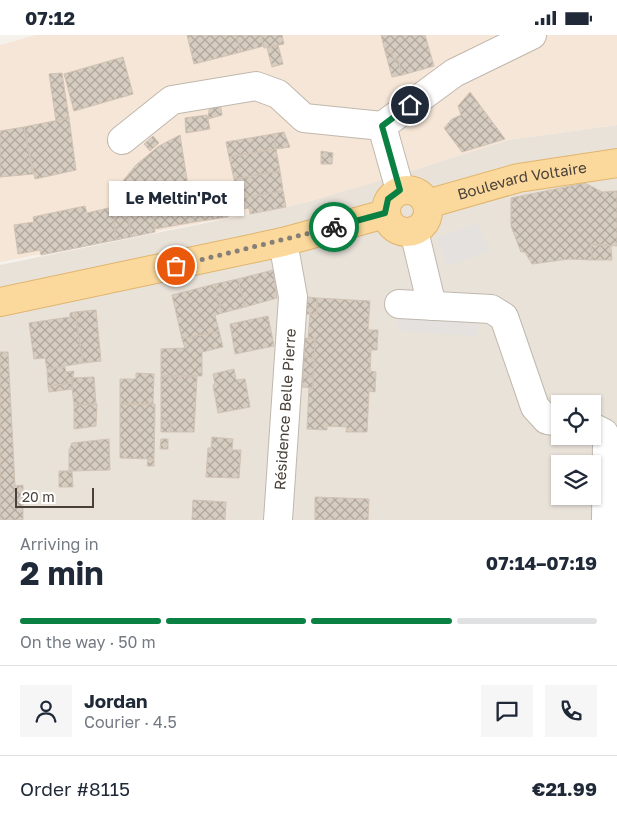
<!DOCTYPE html>
<html lang="en">
<head>
<meta charset="utf-8">
<style>
  :root { --surface:#fff; --page:#f6f6f7; --text:#1f2937; --muted:#747a83; --line:#e0e1e3; --accent:#0b8043 }
  body { margin:0; font-family:"Golos Text",sans-serif; background:var(--page); color:var(--text); height:100vh; display:flex; flex-direction:column; font-size:19px; white-space:nowrap }
  * { box-sizing:border-box; margin:0 }
  p { font-size:16px; color:var(--muted) }
  .icon { flex:none; width:28px; height:28px; fill:none; stroke:currentColor; stroke-width:2; stroke-linecap:round; stroke-linejoin:round }
  .map { position:relative; height:485px; overflow:hidden }
  .drawer { display:flex; flex-direction:column; background:var(--surface); flex:1 }
  .drawer>* { flex:none }
  .buttons { position:absolute; left:551px; top:360px; display:grid; gap:10px }
  .buttons a { display:grid; place-items:center; width:50px; height:50px; border-radius:0px; background:var(--surface); box-shadow:0 1px 4px #0004; font-size:25px }
  .scale { position:absolute; left:15px; bottom:12px; width:79px; box-sizing:border-box; padding-left:5px; border:2px solid #494139; border-top:0; font-size:14px; line-height:18px; white-space:nowrap; color:#494139; -webkit-text-stroke:4px #fff; paint-order:stroke }
  .pin { position:absolute; display:grid; place-items:center; width:42px; height:42px; color:#fff; margin:-21px; border:2px solid #fff; border-radius:50%; box-shadow:0 1px 5px #0007 }
  .courier { position:absolute; display:grid; place-items:center; width:50px; height:50px; margin:-25px; border:4px solid #0b8043; border-radius:50%; background:#fff; color:#222; box-shadow:0 1px 6px #0007 }
  .bubble { position:absolute; height:35px; border-radius:0px; background:var(--surface); box-shadow:0 1px 4px #0004; font-size:16px; font-weight:700; line-height:35px; text-align:center }
  .headline em { font-style:normal; font-weight:700 }
  .headline div { display:flex; flex-direction:column-reverse }
  .headline { display:flex; align-items:center; justify-content:space-between; height:85px; padding:0 20px }
  h1 { font-size:32px; font-weight:700; line-height:38px }
  .bar { display:grid; grid-template-columns:repeat(4,1fr); gap:8px 5px; align-content:center; height:60px; padding:0 20px }
  .bar i { height:6px; border-radius:4px; background:var(--line) }
  .bar .selected { background:var(--accent) }
  .bar p { grid-column:span 4 }
  .line { display:flex; align-items:center; gap:12px; padding:0 20px; border-top:1px solid var(--line) }
  .line div { flex:1 }
  .round { display:grid; place-items:center; flex:none; width:52px; height:52px; border-radius:0px; background:var(--page) }
  .status { display:flex; justify-content:space-between; align-items:center; height:35px; padding:0 25px; background:var(--surface); direction:ltr }
  .status svg { height:14px; fill:currentColor }
  .map>svg:first-child { display:block }
  .residential { fill:#e8e2d9; fill-rule:evenodd }
  .commercial { fill:#f5e6d7 }
  .parking { fill:#e4e1df }
  .building { fill:url(#building-cross-hatch); stroke:#d1c3b4 }
  .lines { fill:none; stroke-linecap:round; stroke-linejoin:round }
  .minor-casing { stroke:#c0b8ad; stroke-width:30 }
  .major-casing { stroke:#e1b56d; stroke-width:30 }
  .minor { stroke:#fff; stroke-width:28 }
  .major { stroke:#fbd99d; stroke-width:28 }
  .done { stroke:#857f77; stroke-width:5; stroke-dasharray:0 9 }
  .route { stroke:#0b8043; stroke-width:6 }
  .labels { text-anchor:middle; stroke-width:4; stroke-linejoin:round; paint-order:stroke }
  .street-label { font-size:15px; fill:#494139; stroke:#fff }
</style>
</head>
<body>
<div class="status"><b>07:12</b><svg viewBox="0 0 49 12"><path d="M0 12V9h3v3zM5 12V6h3v6zM10 12V3h3v9zM15 12V0h3v12zM26 1h20v11H26zM47 4h2v5h-2z"/></svg></div>
<div class="map">
<svg width="617" height="485" viewBox="0 0 617 485">
  <defs>
    <pattern id="building-cross-hatch" width="8" height="8" patternUnits="userSpaceOnUse" patternTransform="scale(1.25)"><rect width="8" height="8" fill="#d6ccc0"/><path d="M0 0l8 8M0 8l8-8" fill="none" stroke="#b0a79d"/></pattern>
  </defs>
  <rect width="100%" height="100%" fill="#f5f1eb"/>
  <path class="residential" d="M617,90V485H0V230L304,168L508,105ZM560,369H592V401H560ZM560,429H592V461H560Z"/>
  <path class="commercial" d="M36,0H617V90L508,105L397,141L304,168L0,227V10Z"/>
  <path class="parking" d="M477,188L489,216L448,231L437,203Z
    M399,269L479,273L477,301L398,296Z"/>
  <path class="building" d="M187,0H236L241,17L194,29Z
    M236,0H261L264,11L241,17Z
    M261,0H282L284,9L264,13Z
    M381,0H425L434,31L402,40L398,24L394,25L391,15L385,16Z
    M278,10L283,29L272,32L267,13Z
    M391,15L394,25L398,24L402,40L392,42L385,16Z
    M123,22L133,59L74,76L64,39Z
    M62,38L69,83L56,86L49,39Z
    M470,57L505,104L462,117L444,93L452,84L461,80L458,71Z
    M220,67L222,80L208,84L209,75Z
    M207,80L210,94L186,98L185,83Z
    M69,83L76,135L35,144L24,92Z
    M24,92L33,139L0,142V96Z
    M284,97L290,112L276,114L273,99Z
    M273,99L276,114L229,122L226,107Z
    M180,100L189,157L151,169L127,173L122,147L136,130L159,111Z
    M153,101L159,108L150,116L144,109Z
    M276,114L280,136L234,144L229,122Z
    M321,116L333,118L332,129H321Z
    M280,136L283,156L237,164L234,144Z
    M585,148L602,157L617,156V211L591,209L592,225L569,224L532,229L525,217H521L511,191V163Z
    M224,156L228,182L194,187L190,162Z
    M283,156L286,172L250,179L249,173L239,174L237,164Z
    M189,157L194,187L155,194L151,169Z
    M151,169L155,197L131,202L127,173Z
    M85,171L87,178L113,172L116,205L41,220L40,215L18,219L14,190L34,187L33,182Z
    M127,173L131,202L116,205L113,175Z
    M591,209L611,211L612,225H592Z
    M273,235L277,263L245,272L238,244Z
    M238,244L245,272L222,278L215,249Z
    M215,249L222,278L215,280L219,296L182,304L172,260Z
    M307,262L317,263V279H306Z
    M317,263L370,266L368,295H378L377,315H371L370,336L376,337L375,357L369,356L367,397H346L347,392L327,391V395L307,394L309,353H313L315,304H308L310,279H317Z
    M96,275L101,326L83,328L75,277Z
    M75,277L83,328L47,334L45,323L34,324L29,288L70,282V278Z
    M268,281L274,311L235,319L230,289Z
    M219,296L223,312L202,317V341H161V314L185,313L182,304Z
    M305,303L315,304L314,323L304,322Z
    M0,317H8L15,451L23,450V485H0Z
    M304,322L314,323L313,341H303Z
    M65,332L66,337L74,336L72,348L48,351L47,334Z
    M234,334L236,345L245,344L250,372L218,378L213,350L215,349L213,339Z
    M136,338L154,339L153,369H120V344H136Z
    M161,341H197L194,397H171V386H161Z
    M303,341H313V353L302,352Z
    M94,342L96,369L74,370L71,343Z
    M72,348L73,354L49,357L48,351Z
    M97,369L96,391L74,394V370Z
    M120,369H155L154,424L120,423Z
    M161,386H171V397H161Z
    M212,402L233,404L232,415H241L239,443L206,442L208,413H211Z
    M109,404L110,435L69,436V415L72,408Z
    M161,404H168V414H160Z
    M148,424H154V431H147Z
    M59,436H72L73,452H59Z
    M315,462L369,464L368,485H315Z
    M193,465L226,467L225,485H192Z"/>
  <g class="lines">
    <g class="minor-casing">
      <g id="minor">
        <path d="M122,105L172,65L256,51L278,59L304,83L382,91"/>
        <path d="M400,155L382,91L454,38L532,0"/>
        <path d="M414,196L432,271"/>
        <path d="M399,269L491,274L504,282L535,372L547,385L560,387"/>
        <path d="M592,392L604,398L607,408L606,485"/>
        <path id="s1" d="M278,485L293,262L283,207"/>
      </g>
    </g>
    <g class="major-casing">
      <g id="major">
        <circle cx="407" cy="176" r="21"/>
        <path id="s2" d="M427,169L518,143L617,128"/>
        <path d="M0,267L283,207L385,179"/>
      </g>
    </g>
    <use href="#minor" class="minor"/>
    <use href="#major" class="major"/>
  </g>
  <g class="lines">
    <path class="done" d="M176,231L334,192"/>
    <path class="route" d="M334,192L385,178L388,164L400,155L382,91L410,70"/>
  </g>
  <g class="labels">
    <g class="street-label">
      <text dy="5" stroke="none"><textPath href="#s2" startOffset="98">Boulevard Voltaire</textPath></text>
      <text dy="5" stroke="none"><textPath href="#s1" startOffset="111">Résidence Belle Pierre</textPath></text>
    </g>
  </g>
</svg>
<div class="buttons">
<a><svg class="icon" aria-label="locate" viewBox="0 0 24 24"><circle cx="12" cy="12" r="6"/><path d="M12 2v4M12 18v4M2 12h4M18 12h4"/></svg></a>
<a><svg class="icon" aria-label="layers" viewBox="0 0 24 24"><path d="M12 4l9 5-9 5-9-5zM3 14l9 5 9-5"/></svg></a>
</div>
<div class="scale">20 m</div>
<div class="pin" style="left:176px;top:231px;background:#ea580c"><svg class="icon" aria-label="bag" viewBox="0 0 24 24"><path d="M5 8h14l-1 12H6zM9 8a3 3 0 0 1 6 0"/></svg></div>
<div class="pin" style="left:410px;top:70px;background:#1f2937"><svg class="icon" aria-label="home" viewBox="0 0 24 24"><path d="M3 11l9-7 9 7M6 9v11h12V9"/></svg></div>
<div class="courier" style="left:334px;top:192px"><svg class="icon" aria-label="bike" viewBox="0 0 24 24"><circle cx="6" cy="16" r="4"/><circle cx="18" cy="16" r="4"/><path d="M6 16l4-8h5l3 8M10 8l3 8H6M13 5h3"/></svg></div>
<div class="bubble" style="left:109px;top:146px;width:135px">Le Meltin'Pot</div>
</div>
<section class="drawer">
<div class="headline"><div><h1>2 min</h1><p>Arriving in</p></div><em>07:14–07:19</em></div>
<div class="bar"><i class="selected"></i><i class="selected"></i><i class="selected"></i><i></i><p>On the way · 50 m</p></div>
<div class="line" style="height:90px"><a class="round"><svg class="icon" aria-label="person" viewBox="0 0 24 24"><circle cx="12" cy="8" r="4"/><path d="M4 21q1-7 8-7t8 7"/></svg></a><div><b>Jordan</b><p>Courier · 4.5</p></div><a class="round"><svg class="icon" aria-label="chat" viewBox="0 0 24 24"><path d="M4 5h16v11H9l-5 4z"/></svg></a><a class="round"><svg class="icon" aria-label="phone" viewBox="0 0 24 24"><path d="M5 4h4l2 5-3 2q2 4 5 5l2-3 5 2v4C11 20 4 13 5 4z"/></svg></a></div>
<div class="line" style="height:65px"><div>Order #8115</div><b>€21.99</b></div>
</section>
</body>
</html>
